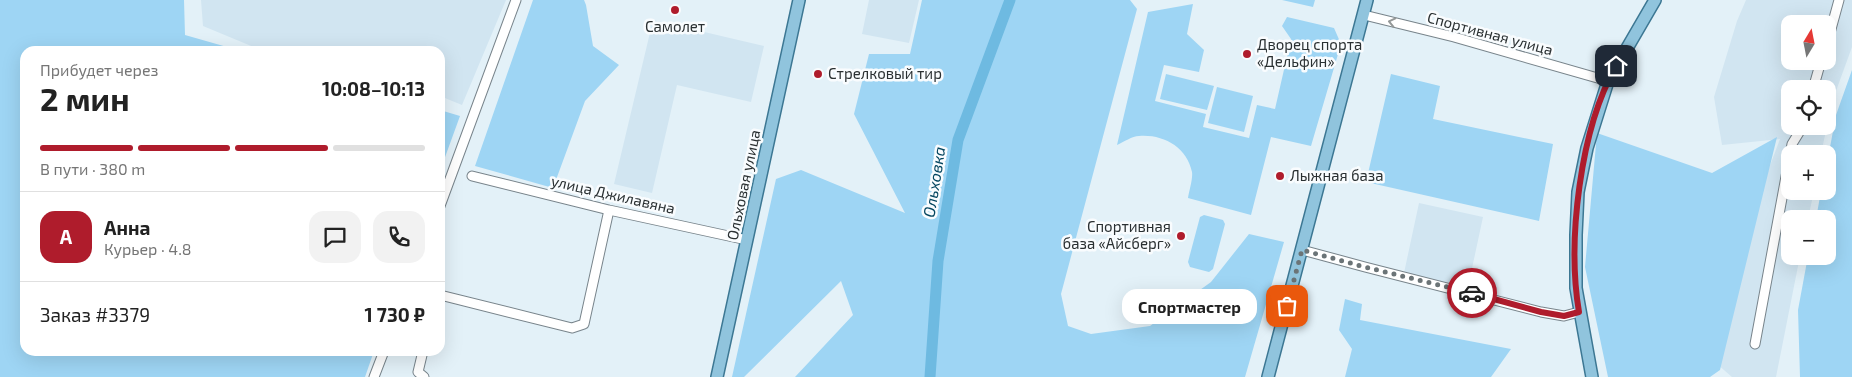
<!DOCTYPE html>
<html lang="ru">
<head>
<meta charset="utf-8">
<style>
  :root { --surface:#fff; --page:#f2f2f2; --text:#222; --muted:#767676; --line:#e0e0e0; --accent:#af1c2c }
  body { margin:0; font-family:"Exo 2",sans-serif; background:var(--page); color:var(--text); height:100vh; display:flex; flex-direction:column; font-size:19px; white-space:nowrap }
  * { box-sizing:border-box; margin:0 }
  p { font-size:16px; color:var(--muted) }
  .icon { flex:none; width:28px; height:28px; fill:none; stroke:currentColor; stroke-width:2; stroke-linecap:round; stroke-linejoin:round }
  .map { position:relative; flex:1; overflow:hidden }
  .drawer { position:absolute; left:20px; top:46px; width:425px; height:310px; display:flex; flex-direction:column; background:var(--surface); border-radius:15px; box-shadow:0 5px 20px #0002 }
  .drawer>* { flex:none }
  .needle { width:32px; rotate:10deg }
  .buttons { position:absolute; left:1781px; top:15px; display:grid; gap:10px }
  .buttons a { display:grid; place-items:center; width:55px; height:55px; border-radius:10px; background:var(--surface); box-shadow:0 5px 20px #0002; font-size:25px }
  .pin { position:absolute; display:grid; place-items:center; width:42px; height:42px; color:#fff; margin:-21px; border-radius:10px; box-shadow:0 2px 8px #0006 }
  .courier { position:absolute; display:grid; place-items:center; width:50px; height:50px; margin:-25px; border:4px solid #af1c2c; border-radius:50%; background:#fff; color:#222; box-shadow:0 1px 6px #0007 }
  .bubble { position:absolute; height:35px; border-radius:15px; background:var(--surface); box-shadow:0 5px 20px #0002; font-size:16px; font-weight:700; line-height:35px; text-align:center }
  .headline em { font-style:normal; font-weight:700 }
  .headline div { display:flex; flex-direction:column-reverse }
  .headline { display:flex; align-items:center; justify-content:space-between; height:85px; padding:0 20px }
  h1 { font-size:32px; font-weight:700; line-height:38px }
  .bar { display:grid; grid-template-columns:repeat(4,1fr); gap:8px 5px; align-content:center; height:60px; padding:0 20px }
  .bar i { height:6px; border-radius:4px; background:var(--line) }
  .bar .selected { background:var(--accent) }
  .bar p { grid-column:span 4 }
  .line { display:flex; align-items:center; gap:12px; padding:0 20px; border-top:1px solid var(--line) }
  .line div { flex:1 }
  .round { display:grid; place-items:center; flex:none; width:52px; height:52px; border-radius:15px; background:var(--page) }
  .map>svg:first-child { display:block }
  .built { fill:#d1e5f1; fill-rule:evenodd }
  .green { fill:#9ed5f4 }
  .lines { fill:none; stroke-linecap:round; stroke-linejoin:round }
  .river { stroke:#6ebae1; stroke-width:11 }
  .minor-casing { stroke:#78848b; stroke-width:11 }
  .major-casing { stroke:#3c7793; stroke-width:14 }
  .minor { stroke:#fff; stroke-width:9 }
  .major { stroke:#90c4dd; stroke-width:11 }
  .oneway { stroke:#949898 }
  .done { stroke:#6b7477; stroke-width:5; stroke-dasharray:0 9 }
  .route { stroke:#af1c2c; stroke-width:6 }
  .poi-dot { fill:#af1c2c; stroke:#f9fcfe; stroke-width:2 }
  .labels { text-anchor:middle; stroke-width:5; stroke-linejoin:round; paint-order:stroke }
  .poi-label { font-size:15px; fill:#2a3032; stroke:#f9fcfe; text-anchor:start }
  .street-label { font-size:15px; fill:#2a3032; stroke:#f9fcfe }
  .water-label { font-size:16px; font-style:italic; fill:#044660; stroke:#f9fcfe }
</style>
</head>
<body>
<div class="map">
<svg width="1852" height="377" viewBox="0 0 1852 377">
  <rect width="100%" height="100%" fill="#e3f1f8"/>
  <path class="built" d="M201,0H506L462,105L440,96V51H263L203,26Z
    M869,0H919L909,43L862,34Z
    M1746,0H1852V47L1832,102L1828,123V89H1790V126H1827L1821,154H1790V191H1814L1808,219H1790V256H1800L1776,377H1732L1717,364L1754,208L1780,139L1722,145L1714,97L1737,21ZM1790,24H1828V61H1790Z
    M653,20L764,46L751,102L677,85L652,193L614,184Z
    M1419,203L1483,217L1468,287L1404,273Z"/>
  <path class="green" d="M0,0H184L185,35L241,51H25V351H374L365,377H0Z
    M533,0H584L586,5L593,46L619,65L585,101L553,188L475,166Z
    M922,0H1130L1137,9L1061,294L1068,326L1091,334L1150,326L1211,282L1249,234L1284,242L1245,377H795L853,315L841,281L744,377H732L776,179L801,170L905,213L854,114L869,54H910Z
    M1282,0H1315L1313,7Z
    M1193,4L1187,34L1204,50L1199,72L1164,65L1155,101L1206,114L1203,127L1249,138L1257,105L1275,109L1291,39L1282,26L1287,17L1334,28L1341,44L1311,146L1271,137L1251,215L1188,198C1189,191 1193,179 1192,172C1187,147 1163,134 1139,136C1132,136 1124,142 1117,145L1148,12Z
    M1852,70V377H1800L1798,310L1808,256H1828V219H1816L1821,191H1828V158L1836,115Z
    M1166,74L1214,86L1207,110L1160,99Z
    M1391,74L1440,86L1433,119L1553,144L1539,221L1366,182Z
    M1217,87L1253,96L1244,132L1208,123Z
    M440,110L460,116L440,171Z
    M1597,133L1712,173L1777,137L1720,370L1710,377H1608L1585,267Z
    M1204,215L1223,220L1225,224L1213,269L1209,272L1190,267L1188,262L1200,217Z
    M1345,299L1362,304L1360,320L1511,349L1491,377H1345L1352,349L1339,330Z"/>
  <g class="lines">
    <path class="river" d="M930,377L938,261L958,140L1010,0"/>
    <g class="minor-casing">
      <path id="minor" d="M1364,15L1454,37L1608,81
        M1828,40L1839,0
        M1813,89L1821,61
        M472,176L609,210L747,240
        M440,206L516,0
        M1302,250L1365,267L1541,312L1564,316L1579,312
        M440,298L444,296L572,328L584,324L609,210
        M1755,344L1792,144L1803,126
        M423,351L418,372L424,377
        M374,377L384,351"/>
    </g>
    <g class="major-casing">
      <path id="major" d="M717,377L799,0
        M1268,377L1367,0
        M1592,377L1576,288V235L1578,192L1587,148L1608,81L1655,0"/>
    </g>
    <use href="#minor" class="minor"/>
    <use href="#major" class="major"/>
  </g>
  <defs><path id="oneway-chevron" d="M-2-3.5L2.5 0L-2 3.5" fill="none" stroke-width="1.6" stroke-linecap="round" stroke-linejoin="round" transform="scale(1.25)"/></defs>
  <use class="oneway" href="#oneway-chevron" transform="translate(1392 22) rotate(-167)"/>
  <g class="lines">
    <path class="done" d="M1287,306L1302,250L1365,267L1472,293"/>
    <path class="route" d="M1472,293L1541,312L1564,316L1579,312C1567,241 1580,129 1616,66"/>
  </g>
  <g class="poi-dot">
    <circle cx="675" cy="10" r="5"/>
    <circle cx="1247" cy="54" r="5"/>
    <circle cx="818" cy="74" r="5"/>
    <circle cx="1280" cy="176" r="5"/>
    <circle cx="1181" cy="236" r="5"/>
  </g>
  <g class="labels">
    <g class="poi-label">
      <text x="675" y="32" text-anchor="middle">Самолет</text>
      <text x="1257" y="50">Дворец спорта<tspan x="1257" dy="17">«Дельфин»</tspan></text>
      <text x="828" y="79">Стрелковый тир</text>
      <text x="1290" y="181">Лыжная база</text>
      <text x="1171" y="232" text-anchor="end">Спортивная<tspan x="1171" dy="17">база «Айсберг»</tspan></text>
    </g>
    <g class="street-label">
      <text transform="translate(1490 34) rotate(15)" y="5">Спортивная улица</text>
      <text transform="translate(744 185) rotate(-78)" y="5">Ольховая улица</text>
      <text transform="translate(613 195) rotate(13)" y="5">улица Джилавяна</text>
    </g>
    <g class="water-label">
      <text transform="translate(934 182) rotate(-81)" y="6">Ольховка</text>
    </g>
  </g>
</svg>
<div class="buttons">
<a><svg class="needle" viewBox="-14 -14 28 28"><path d="M0-13l5 13h-10z" fill="#e53935"/><path d="M0 13l5-13h-10z" fill="#767676"/></svg></a>
<a><svg class="icon" aria-label="locate" viewBox="0 0 24 24"><circle cx="12" cy="12" r="6"/><path d="M12 2v4M12 18v4M2 12h4M18 12h4"/></svg></a>
<a>+</a>
<a>−</a>
</div>
<div class="pin" style="left:1287px;top:306px;background:#ea580c"><svg class="icon" aria-label="bag" viewBox="0 0 24 24"><path d="M5 8h14l-1 12H6zM9 8a3 3 0 0 1 6 0"/></svg></div>
<div class="pin" style="left:1616px;top:66px;background:#1f2937"><svg class="icon" aria-label="home" viewBox="0 0 24 24"><path d="M3 11l9-7 9 7M6 9v11h12V9"/></svg></div>
<div class="courier" style="left:1472px;top:293px"><svg class="icon" aria-label="car" viewBox="0 0 24 24"><path d="M5 17H2v-5l4-1 3-4h7l3 4 3 1v5h-3M9 17h6M6 11h13"/><circle cx="7" cy="17" r="2"/><circle cx="17" cy="17" r="2"/></svg></div>
<div class="bubble" style="left:1122px;top:289px;width:135px">Спортмастер</div>
<section class="drawer">
<div class="headline"><div><h1>2 мин</h1><p>Прибудет через</p></div><em>10:08–10:13</em></div>
<div class="bar"><i class="selected"></i><i class="selected"></i><i class="selected"></i><i></i><p>В пути · 380 m</p></div>
<div class="line" style="height:90px"><b class="round" style="background:var(--accent);color:#fff">А</b><div><b>Анна</b><p>Курьер · 4.8</p></div><a class="round"><svg class="icon" aria-label="chat" viewBox="0 0 24 24"><path d="M4 5h16v11H9l-5 4z"/></svg></a><a class="round"><svg class="icon" aria-label="phone" viewBox="0 0 24 24"><path d="M5 4h4l2 5-3 2q2 4 5 5l2-3 5 2v4C11 20 4 13 5 4z"/></svg></a></div>
<div class="line" style="height:65px"><div>Заказ #3379</div><b>1 730 ₽</b></div>
</section>
</div>
</body>
</html>
